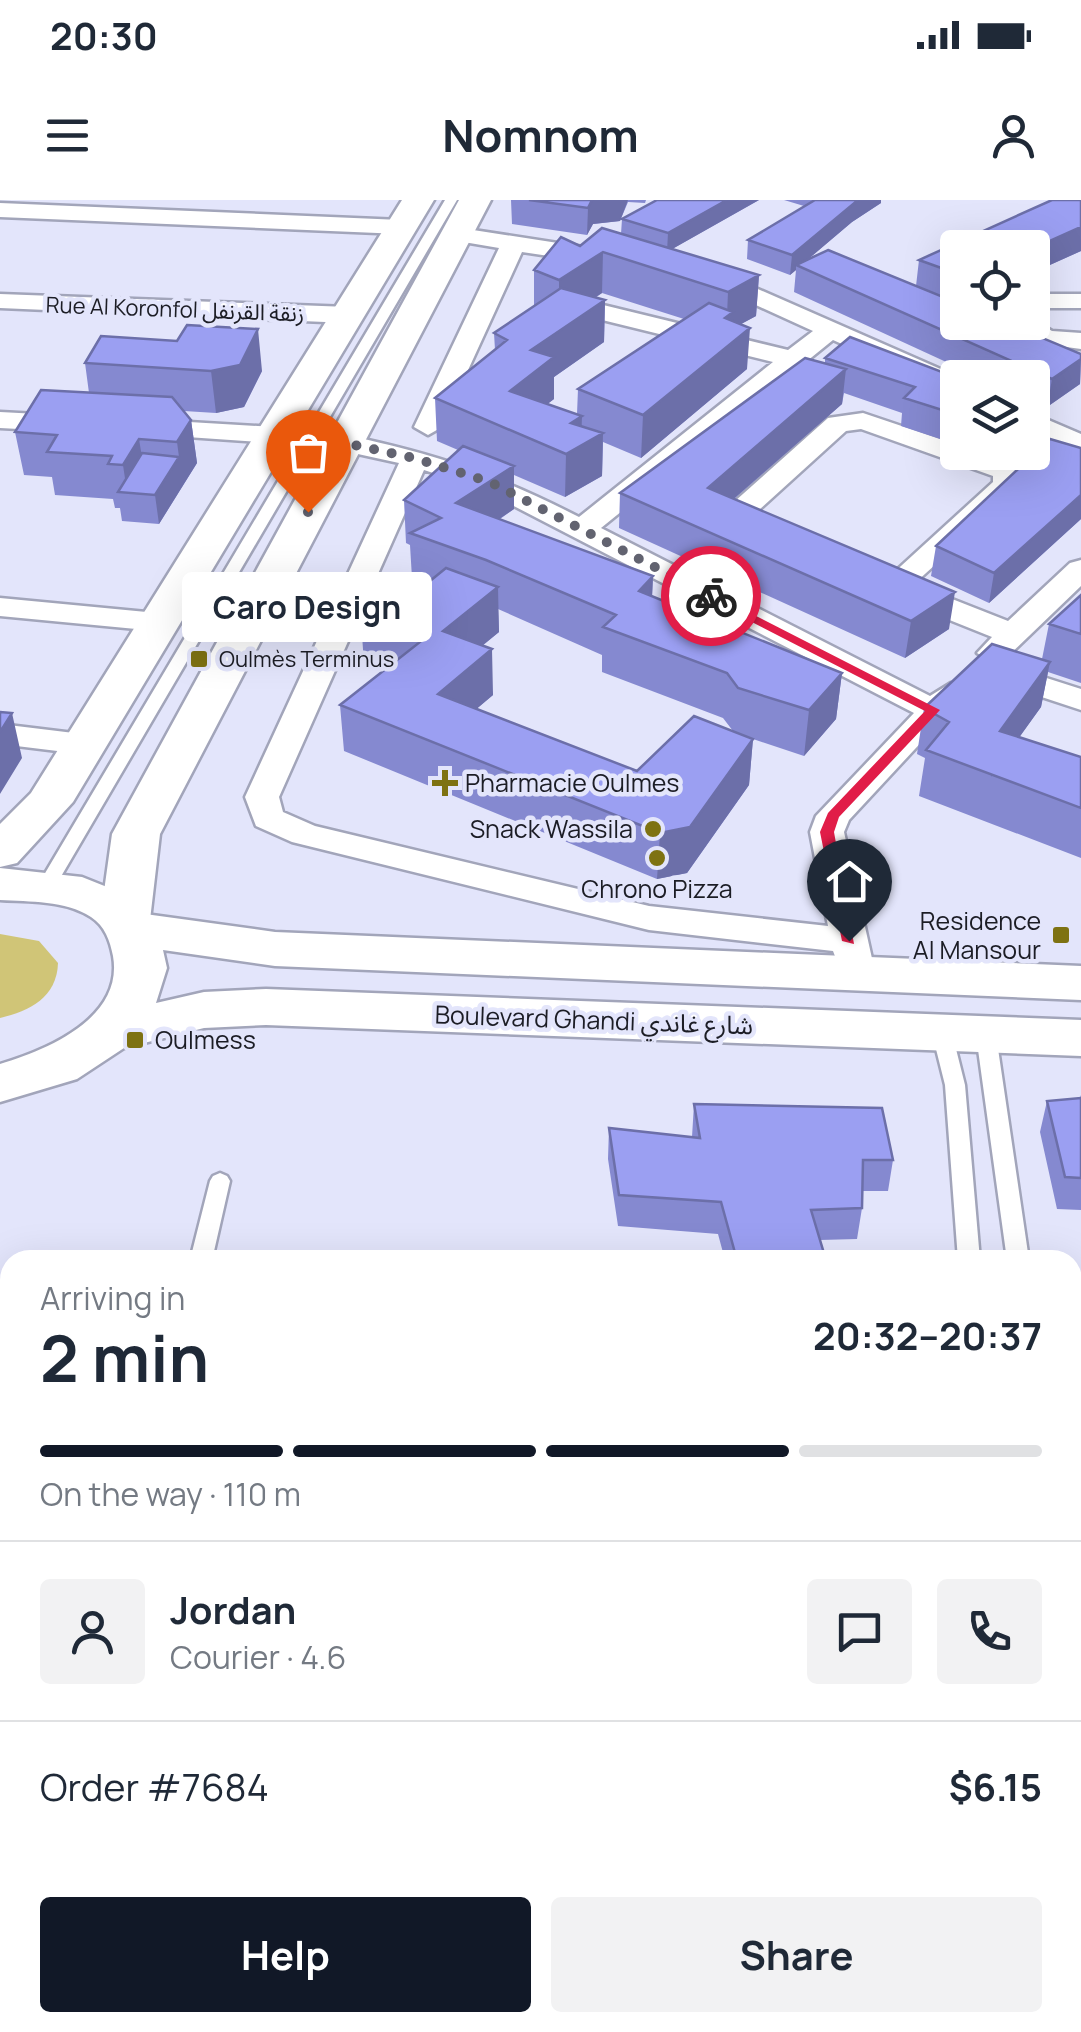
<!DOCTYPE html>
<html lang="en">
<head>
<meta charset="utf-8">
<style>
  :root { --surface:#fff; --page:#f2f2f3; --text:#1f2937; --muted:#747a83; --line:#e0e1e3; --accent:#111827 }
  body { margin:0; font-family:Manrope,"Noto Sans Arabic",sans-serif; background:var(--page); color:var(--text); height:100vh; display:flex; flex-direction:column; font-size:38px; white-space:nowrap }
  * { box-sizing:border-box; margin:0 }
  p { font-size:32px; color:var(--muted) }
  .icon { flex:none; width:55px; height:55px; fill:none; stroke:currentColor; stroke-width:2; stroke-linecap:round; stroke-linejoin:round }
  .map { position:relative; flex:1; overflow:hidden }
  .details { position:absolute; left:0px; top:1050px; width:1082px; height:782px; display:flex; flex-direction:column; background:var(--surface); border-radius:30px 30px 0 0; box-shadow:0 10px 40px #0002 }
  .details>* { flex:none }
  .tools { position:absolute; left:940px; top:30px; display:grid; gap:20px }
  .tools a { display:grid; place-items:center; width:110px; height:110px; border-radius:10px; background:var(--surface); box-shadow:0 10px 40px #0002; font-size:50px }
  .pin { position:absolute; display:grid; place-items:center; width:85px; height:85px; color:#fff; margin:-102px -42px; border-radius:50% 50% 50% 0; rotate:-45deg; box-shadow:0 0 10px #0007 }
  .pin .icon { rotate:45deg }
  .courier { position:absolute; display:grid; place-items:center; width:100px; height:100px; margin:-50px; border:8px solid #e11d48; border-radius:50%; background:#fff; color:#222; box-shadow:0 2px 12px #0007 }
  .bubble { position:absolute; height:70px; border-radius:10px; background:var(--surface); box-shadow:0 10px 40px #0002; font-size:32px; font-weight:700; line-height:70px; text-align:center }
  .overview em { font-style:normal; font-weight:700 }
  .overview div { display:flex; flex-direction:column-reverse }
  .overview { display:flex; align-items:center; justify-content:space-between; height:170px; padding:0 40px }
  h1 { font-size:65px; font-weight:700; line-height:75px }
  .bar { display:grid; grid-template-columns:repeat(4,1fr); gap:15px 10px; align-content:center; height:120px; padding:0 40px }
  .bar i { height:12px; border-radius:8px; background:var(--line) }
  .bar .selected { background:var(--accent) }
  .bar p { grid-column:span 4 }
  .line { display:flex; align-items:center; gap:25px; padding:0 40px; border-top:2px solid var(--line) }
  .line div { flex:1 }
  .round { display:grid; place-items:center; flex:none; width:105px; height:105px; border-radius:10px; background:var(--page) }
  .action { display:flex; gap:20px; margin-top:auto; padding:20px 40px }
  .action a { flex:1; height:115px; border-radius:10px; background:var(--accent); color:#fff; font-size:40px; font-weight:700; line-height:115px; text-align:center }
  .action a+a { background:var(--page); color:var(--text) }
  .status { display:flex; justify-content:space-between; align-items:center; height:70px; padding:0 50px; background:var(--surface); direction:ltr }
  .status svg { height:28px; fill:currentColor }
  header { display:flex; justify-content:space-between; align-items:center; height:130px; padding:0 40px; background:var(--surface); font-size:45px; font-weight:700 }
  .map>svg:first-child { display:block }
  .green { fill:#d0c577 }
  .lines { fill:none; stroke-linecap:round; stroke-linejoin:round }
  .lane-casing { stroke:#a2a5ba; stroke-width:5 }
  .street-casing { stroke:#a2a5ba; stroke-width:5 }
  .secondary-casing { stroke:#a2a5ba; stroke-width:5 }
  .primary-casing { stroke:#a2a5ba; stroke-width:5 }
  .lane { fill:#fff; fill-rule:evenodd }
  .street { fill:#fff; fill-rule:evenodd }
  .secondary { fill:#fff; fill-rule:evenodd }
  .primary { fill:#fff; fill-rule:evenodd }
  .wall { fill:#8589d0; fill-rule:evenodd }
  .shaded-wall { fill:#6c6fa9 }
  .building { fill:#9b9ff2; stroke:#6c6fa9; stroke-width:2.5 }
  .route { fill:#e11d48 }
  .done { stroke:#626370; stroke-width:10; stroke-dasharray:0 18 }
  .poi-dot { fill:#7e7212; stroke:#e3e5fb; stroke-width:4 }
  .labels { text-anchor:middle; stroke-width:9; stroke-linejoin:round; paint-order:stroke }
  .far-street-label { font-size:22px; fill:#1c1d25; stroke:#e3e5fb }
  .far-poi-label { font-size:22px; fill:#1c1d25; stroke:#e3e5fb; text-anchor:start }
  .poi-label { font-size:25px; fill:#1c1d25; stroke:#e3e5fb; text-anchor:start }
  .street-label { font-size:25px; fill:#1c1d25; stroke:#e3e5fb }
</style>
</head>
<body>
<div class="status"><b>20:30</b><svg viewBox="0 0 49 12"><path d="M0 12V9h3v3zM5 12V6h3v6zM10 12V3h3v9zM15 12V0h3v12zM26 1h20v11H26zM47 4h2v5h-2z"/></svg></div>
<header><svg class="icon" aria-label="menu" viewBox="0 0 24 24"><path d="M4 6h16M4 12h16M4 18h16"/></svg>Nomnom<svg class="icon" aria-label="person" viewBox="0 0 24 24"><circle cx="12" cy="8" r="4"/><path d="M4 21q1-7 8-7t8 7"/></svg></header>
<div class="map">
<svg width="1081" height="1832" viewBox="0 0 1081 1832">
  <rect width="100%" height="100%" fill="#e3e5fb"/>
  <path class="green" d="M0,734L39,741L58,763C57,797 30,811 0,818Z"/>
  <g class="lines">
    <g class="lane-casing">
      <path id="lane" d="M445,0H457L56,685L53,689H41L38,685Z
        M942,826L952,833L965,885L980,1060H958L945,885L932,833Z
        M986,828L996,835L1029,1060H1007L976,835Z
        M220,973L227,976L230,981L212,1060H190L210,981L213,976Z
        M1072,1135L1081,1136V1154L1072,1153Z
        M10,1141V1160L0,1164V1145Z
        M0,1650L10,1651V1677L0,1676Z
        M1072,1688L1081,1689V1715L1072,1714Z
        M10,1811V1822H32L30,1832H2Z
        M606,1822H634V1832H606Z
        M1001,1822H1029V1832H1001Z"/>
    </g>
    <g class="street-casing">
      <path id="street" d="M0,3L401,20L413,27L401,34L0,17Z
        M454,27L603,50L615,57L603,64L522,52L442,227L428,235L414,227L499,48L446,39L442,34Z
        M710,68L961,178L958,194L949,192L833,140L601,328L930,496L951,483L967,493L849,620L844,632L873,763L867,772L854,775L841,772L833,751L649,730L292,642L256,626L245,597L399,263L335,249L331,243L335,237L345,235C436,254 495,274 579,317L773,162L586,116L582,111L586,106L595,103L788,150L813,131L701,80L698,75L701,70ZM424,270L479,288L914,513L816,616L810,632L828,726L649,706L315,626L283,612L279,597Z
        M0,94L349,107L362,115L349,123L0,108Z
        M1032,94H1081V108H1032Z
        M1032,119L1052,131L1081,133V149L1037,143L1007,122Z
        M0,212L76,216L90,224L76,232L0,228Z
        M863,213L958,245V252C982,252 1007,256 1022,277L1016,291L914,384L1008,421L1070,363L1081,360V386L1004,460L996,462L1081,489V510L984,478L979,471L992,462L977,453L992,437L882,393L878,387L993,282V276L861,229L846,231L749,319L773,336L768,342C751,346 730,337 719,323L725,310L828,218Z
        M1032,213L1081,234V252L1032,232Z
        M139,219L274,227L288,235L274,243L129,233L125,227Z
        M0,398L157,413L172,422L157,431L0,416Z
        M0,524L82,534L94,537L99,544L94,551L82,554L0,544Z"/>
    </g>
    <g class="secondary-casing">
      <path id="secondary" d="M402,0H434L73,602L17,663L0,667V624L31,593Z
        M459,0H491L160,634L150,720L143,732L125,736L107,732L100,720L112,634Z"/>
    </g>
    <g class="primary-casing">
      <path id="primary" d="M0,668L82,677L127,695L145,714L275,732L1081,766V800L275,766L163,750L167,768L156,803L204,792L266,789L1081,820V856L266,825L204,828L124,848L77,879L0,902V864C47,850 124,818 113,756C110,741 105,726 91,717C65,700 30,702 0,700Z"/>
    </g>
    <use href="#lane" class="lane"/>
    <use href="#street" class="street"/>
    <use href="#secondary" class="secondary"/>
    <use href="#primary" class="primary"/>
  </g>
  <path class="wall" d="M511,0H646L645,3L628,2L620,21L593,24L587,35L512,24Z
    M759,0L672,49L759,75L756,116L741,124L747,169L641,258L603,242L602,276L565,297L514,275V309L500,319L653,376L652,396L842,473L836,519L804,556L753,539L749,585L687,673L657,679L344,551L340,505L383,472L364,464L361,420L414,394L428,383L412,378L410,345L406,343L404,300L458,250L437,241L435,198L495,150L494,133L534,106V70L580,46L621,34L622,19ZM602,93L684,119L578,189L577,214L547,204L554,199V177L604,142L605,100L595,98ZM498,409L602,455V472L723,518L733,531L637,571L476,509L493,495L482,446L499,432Z
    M784,0H881V3L852,22L807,60L828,50L916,86L919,60L1052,0H1081V51L1032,73V48H958V102L940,96L958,103V122H1004L1081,154L1080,184L1047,207L1032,201V178H981L794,92L796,70L790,75L747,59L748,40L804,6Z
    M825,158L958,178V245L901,226L902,213L844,193L842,204L734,299L949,429L905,458L619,328L620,293L825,164Z
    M85,163L262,171L244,207L216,213L184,211L191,220L197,263L159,324L122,321L120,308H115L113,299L55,295L52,277L24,275L15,232L89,193Z
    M1081,248V319L989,403L931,376L936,346Z
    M979,252H1009L1002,260Z
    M1081,395V483L1048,472L1041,507L1019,537L1081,557V658L919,596L925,558L917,554L924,508L1042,459L1049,424Z
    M1081,895V1010L1057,1009L1040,932L1047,901L1080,898Z
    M694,904L893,960L888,991H862V1008L857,1039L820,1040L826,1060H725L718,1034L618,1026L608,959L609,928L692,937Z
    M0,1161L5,1372L10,1373V1534L0,1531Z
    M1072,1383L1081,1384V1639L1075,1640L1072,1630Z"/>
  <path class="shaded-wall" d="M592,0H628L620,21L593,24L587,35L588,8Z
    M727,0H759L667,52L668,33Z
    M858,0H881V3L852,22L799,67L796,65V70L790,75L792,55Z
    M1081,27V51L1032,73V49Z
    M603,52L602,93L559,120V80Z
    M759,75L756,116L732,129L750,128L747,169L641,258L643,215L727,116L728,92Z
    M605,100L604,142L554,177V199L513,231L510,191L531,150Z
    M258,129L262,171L244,207L216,213L211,171Z
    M1081,159L1080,184L1047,207L1052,179Z
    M846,169L842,204L706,323L708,288Z
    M582,216L581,245L603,233L602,276L565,297L566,254L571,223Z
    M191,220L197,263L159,324L155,295L179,257L177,242Z
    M139,239L146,282L127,292L123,265Z
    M514,266V309L458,346L456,303Z
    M1081,295V319L989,403L994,373Z
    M653,376L651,420L639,391Z
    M498,387L499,432L445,476L443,431Z
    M955,392L949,429L905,458L911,421Z
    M492,449L493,495L440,540L438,494Z
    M1050,462L1041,507L991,577L1000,531Z
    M842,473L836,519L804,556L809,510Z
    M12,513L22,558L0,594V532Z
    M753,539L749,585L687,673L657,679L660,633Z
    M10,1315V1362L0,1380V1333Z
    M10,1492V1520L5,1507Z"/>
  <path class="building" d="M529,0H592L588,8Z
    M657,0H727L668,33L622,19Z
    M815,0H858L792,55L748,40Z
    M1052,0H1081V27L1032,49L958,48V74L919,60Z
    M602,28L759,75L728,92L603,52L559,80L534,70L561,37L580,46Z
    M828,50L958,103V122H1004L1081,154V159L1052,179L796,65Z
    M561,88L605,100L531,150L554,157L510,191L582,216L571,223L603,233L566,254L435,198L507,140L494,133Z
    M709,103L733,112L725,118L750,128L643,215L578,189Z
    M187,125L258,129L240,165L211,171L85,163L101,136L177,141Z
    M850,137L958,178V215L904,198L915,187L825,158Z
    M805,158L846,169L708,288L955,392L911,421L620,293Z
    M41,190L172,197L191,220L177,242L139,239L123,265L108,264L112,256L47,252L57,235L15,232Z
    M1050,239L1081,248V295L994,373L936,346Z
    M463,246L514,266L456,303L653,376L639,391L842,473L809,510L738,488L727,473L603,427L616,415L486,360L410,333L441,318L404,300Z
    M142,253L179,257L155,295L118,292Z
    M446,368L498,387L443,431L492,449L438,494L637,571L694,516L753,539L690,627L660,633L340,505L420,442L361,420L401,389L414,394Z
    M1081,395V434L1049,424Z
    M992,444L1050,462L1000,531L1081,557V608L926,550L949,522L924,508Z
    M0,512L12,513L0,532Z
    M1081,898V978L1065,977L1047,901Z
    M694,904L882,908L893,960H863L862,1008L811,1010L826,1060H737L721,1002L619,995L609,928L700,938Z
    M0,1161L10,1164V1315L0,1333Z
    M0,1370L10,1373V1492L5,1507L0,1506Z
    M1072,1383L1081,1384V1592L1072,1557Z"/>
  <path class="route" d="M711,393L940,510L839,617L834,632L854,744L842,741L820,632L828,613L925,511L707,399Z"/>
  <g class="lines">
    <path class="done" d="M308,312L345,243L414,258L490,282L711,396"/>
  </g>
  <g class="poi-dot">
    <rect x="189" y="449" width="20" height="20" rx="5"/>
    <path d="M440 568h10v10h10v10h-10v10h-10v-10h-10v-10h10z"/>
    <circle cx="653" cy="629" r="10"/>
    <circle cx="657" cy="658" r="10"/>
    <rect x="1051" y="725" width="20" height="20" rx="5"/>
    <rect x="125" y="830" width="20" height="20" rx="5"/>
  </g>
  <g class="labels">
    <g class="far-street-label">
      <text transform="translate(175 109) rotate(2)" y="8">Rue Al Koronfol زنقة القرنفل</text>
    </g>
    <g class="far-poi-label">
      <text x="219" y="467">Oulmès Terminus</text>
    </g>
    <g class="poi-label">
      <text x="465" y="592">Pharmacie Oulmes</text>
      <text x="633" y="638" text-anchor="end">Snack Wassila</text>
      <text x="657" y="698" text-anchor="middle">Chrono Pizza</text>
      <text x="1041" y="730" text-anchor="end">Residence<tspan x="1041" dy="29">Al Mansour</tspan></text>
      <text x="155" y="849">Oulmess</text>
    </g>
    <g class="street-label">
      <text transform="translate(594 820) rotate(2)" y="9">Boulevard Ghandi شارع غاندي</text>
    </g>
  </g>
</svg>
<div class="tools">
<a><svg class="icon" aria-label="locate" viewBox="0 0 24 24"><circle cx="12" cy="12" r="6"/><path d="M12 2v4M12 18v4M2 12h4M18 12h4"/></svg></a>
<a><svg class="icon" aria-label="layers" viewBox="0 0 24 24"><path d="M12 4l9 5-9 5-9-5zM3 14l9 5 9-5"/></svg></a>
</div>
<div class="pin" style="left:308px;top:312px;background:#ea580c"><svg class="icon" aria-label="bag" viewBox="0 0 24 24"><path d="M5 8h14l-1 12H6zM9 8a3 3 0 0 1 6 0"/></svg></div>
<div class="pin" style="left:849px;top:741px;background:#1f2937"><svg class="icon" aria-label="home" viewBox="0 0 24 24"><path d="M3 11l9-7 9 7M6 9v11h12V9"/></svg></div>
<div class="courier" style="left:711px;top:396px"><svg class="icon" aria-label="bike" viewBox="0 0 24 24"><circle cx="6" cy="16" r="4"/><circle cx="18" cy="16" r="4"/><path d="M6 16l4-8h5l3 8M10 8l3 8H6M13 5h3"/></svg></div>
<div class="bubble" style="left:182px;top:372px;width:250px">Caro Design</div>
<section class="details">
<div class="overview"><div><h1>2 min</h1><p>Arriving in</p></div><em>20:32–20:37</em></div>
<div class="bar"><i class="selected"></i><i class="selected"></i><i class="selected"></i><i></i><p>On the way · 110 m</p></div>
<div class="line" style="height:180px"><a class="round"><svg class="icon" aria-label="person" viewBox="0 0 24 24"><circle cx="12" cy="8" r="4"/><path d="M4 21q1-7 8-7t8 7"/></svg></a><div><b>Jordan</b><p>Courier · 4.6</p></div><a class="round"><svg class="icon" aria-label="chat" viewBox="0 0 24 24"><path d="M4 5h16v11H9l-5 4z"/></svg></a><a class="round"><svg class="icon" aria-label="phone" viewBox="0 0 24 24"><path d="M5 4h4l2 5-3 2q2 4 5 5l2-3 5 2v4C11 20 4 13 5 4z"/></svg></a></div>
<div class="line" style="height:130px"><div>Order #7684</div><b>$6.15</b></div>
<div class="action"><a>Help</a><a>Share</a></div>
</section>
</div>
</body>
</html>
